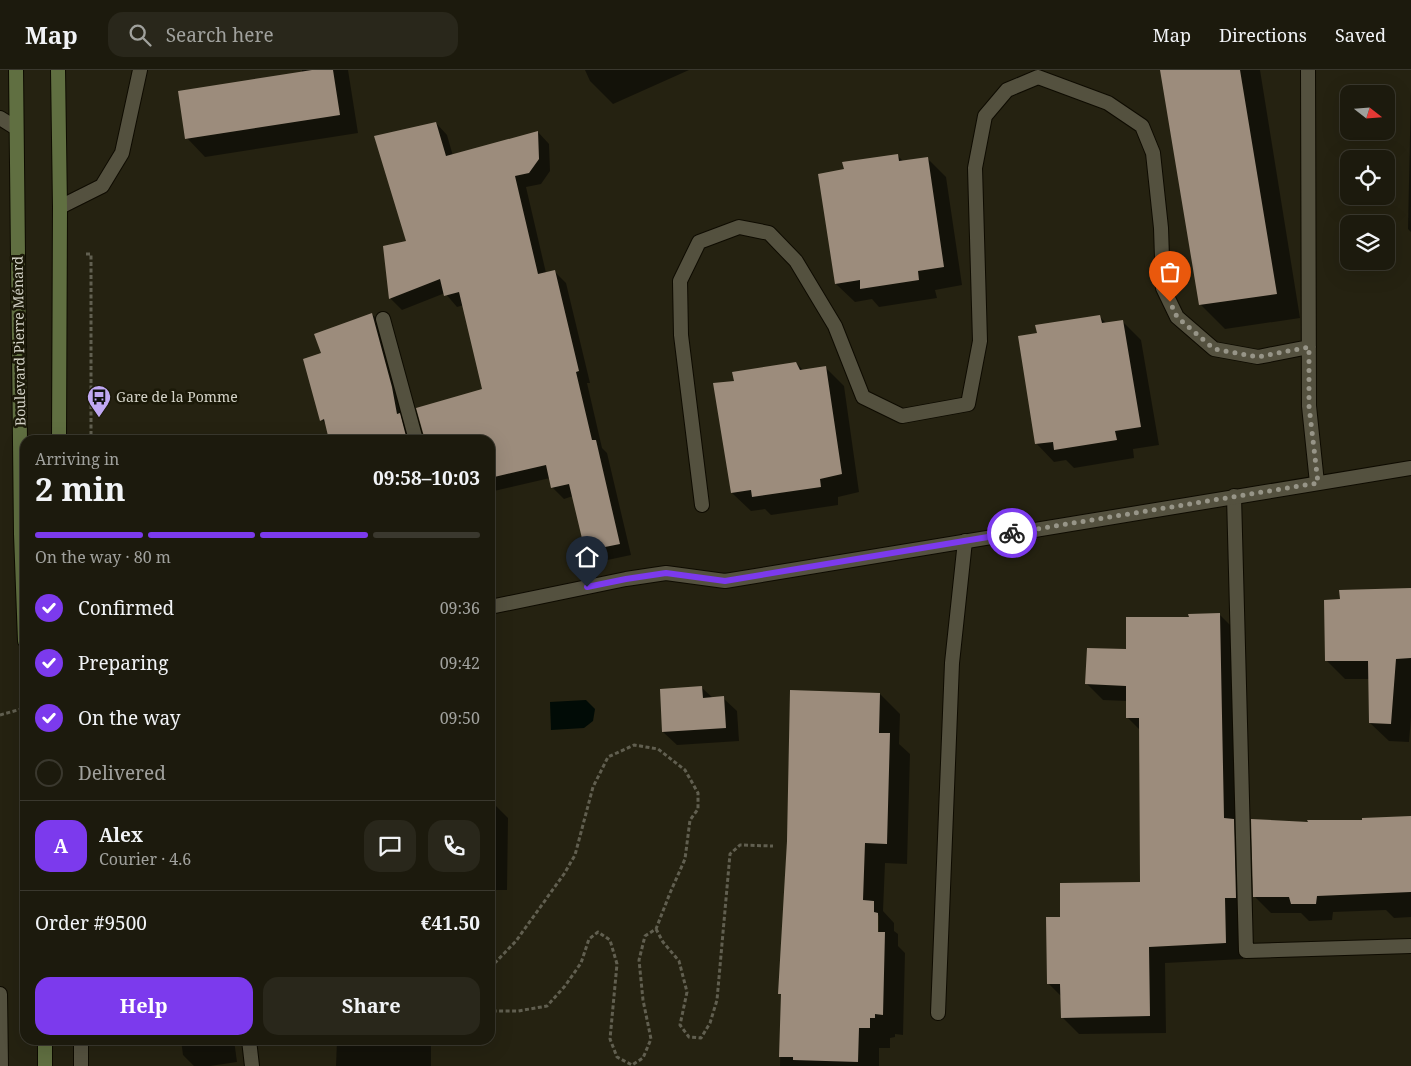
<!DOCTYPE html>
<html lang="en">
<head>
<meta charset="utf-8">
<style>
  :root { --surface:#1c1a0d; --page:#29271b; --text:#f1f3f6; --muted:#a0a19d; --line:#3a382e; --accent:#7c3aed }
  body { margin:0; font-family:"Noto Serif",serif; background:var(--page); color:var(--text); height:100vh; display:flex; flex-direction:column; font-size:19px; white-space:nowrap }
  * { box-sizing:border-box; margin:0 }
  p { font-size:16px; color:var(--muted) }
  .icon { flex:none; width:28px; height:28px; fill:none; stroke:currentColor; stroke-width:2; stroke-linecap:round; stroke-linejoin:round }
  .map { position:relative; flex:1; overflow:hidden }
  .details { position:absolute; left:20px; top:365px; width:475px; height:610px; display:flex; flex-direction:column; background:var(--surface); border-radius:15px; box-shadow:0 5px 20px #0002,0 0 0 1px var(--line) }
  .details>* { flex:none }
  .needle { width:32px; rotate:107deg }
  .controls { position:absolute; left:1340px; top:15px; display:grid; gap:10px }
  .controls a { display:grid; place-items:center; width:55px; height:55px; border-radius:10px; background:var(--surface); box-shadow:0 5px 20px #0002,0 0 0 1px var(--line); font-size:25px }
  .pin { position:absolute; display:grid; place-items:center; width:42px; height:42px; color:#fff; margin:-51px -21px; border-radius:50% 50% 50% 0; rotate:-45deg; box-shadow:0 0 5px #0007 }
  .pin .icon { rotate:45deg }
  .courier { position:absolute; display:grid; place-items:center; width:50px; height:50px; margin:-25px; border:4px solid #7c3aed; border-radius:50%; background:#fff; color:#222; box-shadow:0 1px 6px #0007 }
  .summary em { font-style:normal; font-weight:700 }
  .summary div { display:flex; flex-direction:column-reverse }
  .summary { display:flex; align-items:center; justify-content:space-between; height:85px; padding:0 15px }
  h1 { font-size:32px; font-weight:700; line-height:38px }
  .bar { display:grid; grid-template-columns:repeat(4,1fr); gap:8px 5px; align-content:center; height:60px; padding:0 15px }
  .bar i { height:6px; border-radius:4px; background:var(--line) }
  .bar .selected { background:var(--accent) }
  .bar p { grid-column:span 4 }
  .line { display:flex; align-items:center; gap:12px; padding:0 15px; border-top:1px solid var(--line) }
  .line div { flex:1 }
  .round { display:grid; place-items:center; flex:none; width:52px; height:52px; border-radius:15px; background:var(--page) }
  ol { padding:0 15px; list-style:none }
  li { display:flex; align-items:center; gap:15px; height:55px }
  li p { margin-inline-start:auto }
  li .icon { padding:5px; border-radius:50%; background:var(--accent); color:#fff; stroke-width:4 }
  li:last-child { color:var(--muted) }
  li i { width:28px; height:28px; border:2px solid var(--line); border-radius:50% }
  .action { display:flex; gap:10px; margin-top:auto; padding:10px 15px }
  .action a { flex:1; height:58px; border-radius:15px; background:var(--accent); color:#fff; font-size:20px; font-weight:700; line-height:58px; text-align:center }
  .action a+a { background:var(--page); color:var(--text) }
  header { display:flex; align-items:center; gap:30px; box-sizing:border-box; height:70px; padding:0 25px; background:var(--surface); border-bottom:1px solid var(--line) }
  header strong { font-size:24px }
  nav { display:flex; gap:28px; margin-inline-start:auto; font-size:18px }
  .search { width:350px; height:45px; background:var(--page); display:flex; align-items:center; gap:12px; box-sizing:border-box; padding:0 18px; border-radius:15px; color:var(--muted); font-size:19px }
  .map>svg:first-child { display:block }
  .water { fill:#010b06 }
  .shadow { fill:#0007; fill-rule:evenodd }
  .building { fill:#9c8c7c }
  .lines { fill:none; stroke-linecap:round; stroke-linejoin:round }
  .service-casing { stroke:#0e0b00; stroke-width:16 }
  .minor-casing { stroke:#0e0b00; stroke-width:16 }
  .tertiary-casing { stroke:#0e0b00; stroke-width:16 }
  .secondary-casing { stroke:#0e0b00; stroke-width:16 }
  .path { stroke:#615f50; stroke-width:3; stroke-dasharray:4 2.5; stroke-linecap:butt }
  .service { stroke:#54513f; stroke-width:14 }
  .minor { stroke:#54513f; stroke-width:14 }
  .tertiary { stroke:#54513f; stroke-width:14 }
  .secondary { stroke:#606f41; stroke-width:14 }
  .done { stroke:#979588; stroke-width:5; stroke-dasharray:0 9 }
  .route { stroke:#7c3aed; stroke-width:6 }
  .labels { text-anchor:middle; stroke-width:5; stroke-linejoin:round; paint-order:stroke }
  .street-label { font-size:14px; fill:#d4d3c8; stroke:#1b1908 }
  .poi-label { font-size:14px; fill:#d4d3c8; stroke:#1b1908; text-anchor:start }
</style>
</head>
<body>
<header>
<strong>Map</strong>
<div class="search"><svg class="icon" aria-label="search" viewBox="0 0 24 24"><circle cx="10" cy="10" r="6"/><path d="M15 15l6 6"/></svg>Search here</div>
<nav><a>Map</a><a>Directions</a><a>Saved</a></nav>
</header>
<div class="map">
<svg width="1411" height="996" viewBox="0 0 1411 996">
  <rect width="100%" height="100%" fill="#252211"/>
  <path class="water" d="M586,630L595,639L593,651L584,658L551,660L550,632Z"/>
  <path class="shadow" d="M302,0H348L358,63L205,87L187,68L302,3Z
    M585,0H689L613,34L590,11Z
    M1161,0H1260L1300,248L1225,259L1201,235Z
    M1411,19V162L1408,159Z
    M436,53L447,65L453,86L538,62L549,74L550,101L541,114L526,117L546,203L554,201L566,213L590,313H587L602,378L607,383L631,485L598,492L586,480L573,426L564,429L552,417L550,408L490,422V370H425L484,320L464,235L457,237L445,223L402,240L391,229L384,177L407,172Z
    M898,86L903,91L927,88L946,107L962,215L935,220L937,228L879,237L872,229L855,232L836,214L845,100Z
    M372,244L383,256L415,370H331L327,355L322,350V284Z
    M1100,247L1107,254L1123,252L1141,270L1159,375L1133,379L1134,388L1074,398L1066,390L1054,392L1036,373L1038,264Z
    M796,293L804,301L826,298L844,316L859,422L838,427V435L771,445L765,439L751,441L732,423L735,312Z
    M1411,520V647L1409,672L1389,671L1370,653V609H1345L1326,590Z
    M1220,545L1237,562L1240,757L1250,767L1252,844H1242L1243,889L1165,893L1166,963L1079,964L1062,947V927L1048,913L1061,848L1141,813V661L1127,647V631L1103,630L1086,613L1127,581L1190,548Z
    M702,618L713,628H723L737,641L739,671L677,675L663,662Z
    M880,624L900,644L899,674L910,684L907,794L885,793L883,841L894,853V861L898,864V876L905,883L903,965L895,964V967L890,968V978H879V996H780L782,926L780,923ZM877,843L879,846V868H876Z
    M490,730L508,748L507,820H490Z
    M1411,747V847L1394,848L1386,840L1333,842L1332,850L1309,851L1301,843H1271L1255,827L1309,753L1364,752Z
    M181,970H234L237,992L210,996H194L183,985Z
    M337,970H431V996H336Z"/>
  <path class="building" d="M312,0H333L340,45L185,69L178,21Z
    M1160,0H1240L1277,224L1199,235Z
    M436,52L446,86L538,61L539,89L529,103L515,106L538,204L555,200L579,301L576,302L592,370H596L620,474L585,481L569,414L551,418L546,395L490,408V370H425L416,338L482,319L459,222L444,226L440,209L389,229L383,176L406,171L374,66Z
    M898,84L899,91L928,87L944,197L918,201L919,210L860,219V210L835,214L818,104L844,99L842,92Z
    M372,243L392,317L397,344L400,343L407,370H329L324,349L320,351L303,289L321,283L314,264Z
    M1100,245L1102,253L1123,250L1141,357L1115,361L1117,370L1054,380L1053,372L1035,374L1018,266L1037,263L1035,255Z
    M796,292L800,300L826,296L842,404L820,409L821,417L752,427L751,420L731,423L713,313L734,311L732,302Z
    M1411,518V588L1396,589L1391,654L1369,653L1368,591H1325L1324,530L1340,529L1339,520Z
    M1220,543L1224,748L1234,749L1236,828H1225L1226,873L1149,877L1150,946L1061,948L1060,914H1047L1046,847H1060V813L1140,812L1139,648H1126V616L1085,614L1087,578L1126,579V547H1189L1188,544Z
    M702,616L703,628L724,626L726,658L662,662L660,619Z
    M790,620L880,623L879,663H890L887,774L865,773L863,830L874,831V842L878,843V862H885L883,945L875,944V948H870V958H859L858,992L793,990V987H779L781,924H778L787,771Z
    M1411,746V822L1317,826L1316,834H1291L1289,827H1253L1251,749L1308,752L1307,750H1362V748Z"/>
  <g class="lines">
    <g class="service-casing">
      <path id="service" d="M1308,0L1309,336L1317,413
        M0,48L16,58
        M383,249L416,370
        M1234,426L1246,881L1411,876
        M702,435L681,265L680,211L699,172L739,157L769,163L796,191L835,256L863,327L902,346L968,334L980,271L975,98L985,46L1007,20L1038,7L1108,33L1142,56L1153,83L1161,158L1163,218L1177,247L1214,279L1258,287L1309,277
        M938,943L952,593L965,471
        M249,970L252,996"/>
    </g>
    <g class="minor-casing">
      <path id="minor" d="M60,137L102,116L122,83L140,0
        M490,537L626,509L666,503L725,511L1411,398
        M0,924L1,996"/>
    </g>
    <g class="tertiary-casing">
      <path id="tertiary" d="M81,996V970"/>
    </g>
    <g class="secondary-casing">
      <path id="secondary" d="M16,0L21,464L25,571
        M58,0L60,137L59,370
        M45,996V970"/>
    </g>
    <path class="path" d="M86,184H91V370
      M0,645L25,638
      M656,859L663,872L679,891L687,922L680,955L689,967L701,968L710,953L717,930L730,784L740,775L773,776
      M490,898L516,871L564,804L575,785L593,717L608,687L634,675L658,679L685,700L698,723V739L690,750L685,789L670,823L656,859L645,866L639,890L643,930L651,969L643,988L632,995L617,987L610,969L617,894L610,870L598,862L589,869L581,893L565,916L547,936L518,941H490"/>
    <use href="#service" class="service"/>
    <use href="#minor" class="minor"/>
    <use href="#tertiary" class="tertiary"/>
    <use href="#secondary" class="secondary"/>
  </g>
  <g class="lines">
    <path class="done" d="M1012,463L1318,413L1309,336V277L1258,287L1214,279L1177,247L1170,232"/>
    <path class="route" d="M587,517L626,509L666,503L725,511L1012,463"/>
  </g>
  <defs>
    <g id="bus-pin" transform="scale(1.25)"><path d="M0 17L-7.5 6A9.5 9.5 0 1 1 7.5 6Z" fill="#c0a8f3" stroke="#1b1908"/><path d="M-5-6H5V4H4V6H2V4H-2V6H-4V4H-5ZM-3.5-4V0h7V-4ZM-3.5 1.2v1.5H-2V1.2ZM2 1.2v1.5H3.5V1.2Z" fill="#111"/></g>
  </defs>
  <g fill-rule="evenodd">
    <use href="#bus-pin" x="99" y="327"/>
  </g>
  <g class="labels">
    <g class="street-label">
      <text transform="translate(19 271) rotate(-91)" y="5">Boulevard Pierre Ménard</text>
    </g>
    <g class="poi-label">
      <text x="116" y="332">Gare de la Pomme</text>
    </g>
  </g>
</svg>
<div class="controls">
<a><svg class="needle" viewBox="-14 -14 28 28"><path d="M0-13l5 13h-10z" fill="#e53935"/><path d="M0 13l5-13h-10z" fill="#a0a19d"/></svg></a>
<a><svg class="icon" aria-label="locate" viewBox="0 0 24 24"><circle cx="12" cy="12" r="6"/><path d="M12 2v4M12 18v4M2 12h4M18 12h4"/></svg></a>
<a><svg class="icon" aria-label="layers" viewBox="0 0 24 24"><path d="M12 4l9 5-9 5-9-5zM3 14l9 5 9-5"/></svg></a>
</div>
<div class="pin" style="left:1170px;top:232px;background:#ea580c"><svg class="icon" aria-label="bag" viewBox="0 0 24 24"><path d="M5 8h14l-1 12H6zM9 8a3 3 0 0 1 6 0"/></svg></div>
<div class="pin" style="left:587px;top:517px;background:#1f2937"><svg class="icon" aria-label="home" viewBox="0 0 24 24"><path d="M3 11l9-7 9 7M6 9v11h12V9"/></svg></div>
<div class="courier" style="left:1012px;top:463px"><svg class="icon" aria-label="bike" viewBox="0 0 24 24"><circle cx="6" cy="16" r="4"/><circle cx="18" cy="16" r="4"/><path d="M6 16l4-8h5l3 8M10 8l3 8H6M13 5h3"/></svg></div>
<section class="details">
<div class="summary"><div><h1>2 min</h1><p>Arriving in</p></div><em>09:58–10:03</em></div>
<div class="bar"><i class="selected"></i><i class="selected"></i><i class="selected"></i><i></i><p>On the way · 80 m</p></div>
<ol>
<li><svg class="icon" aria-label="check" viewBox="0 0 24 24"><path d="M5 12l5 5 9-10"/></svg>Confirmed<p>09:36</p></li>
<li><svg class="icon" aria-label="check" viewBox="0 0 24 24"><path d="M5 12l5 5 9-10"/></svg>Preparing<p>09:42</p></li>
<li><svg class="icon" aria-label="check" viewBox="0 0 24 24"><path d="M5 12l5 5 9-10"/></svg>On the way<p>09:50</p></li>
<li><i></i>Delivered</li>
</ol>
<div class="line" style="height:90px"><b class="round" style="background:var(--accent);color:#fff">A</b><div><b>Alex</b><p>Courier · 4.6</p></div><a class="round"><svg class="icon" aria-label="chat" viewBox="0 0 24 24"><path d="M4 5h16v11H9l-5 4z"/></svg></a><a class="round"><svg class="icon" aria-label="phone" viewBox="0 0 24 24"><path d="M5 4h4l2 5-3 2q2 4 5 5l2-3 5 2v4C11 20 4 13 5 4z"/></svg></a></div>
<div class="line" style="height:65px"><div>Order #9500</div><b>€41.50</b></div>
<div class="action"><a>Help</a><a>Share</a></div>
</section>
</div>
</body>
</html>
